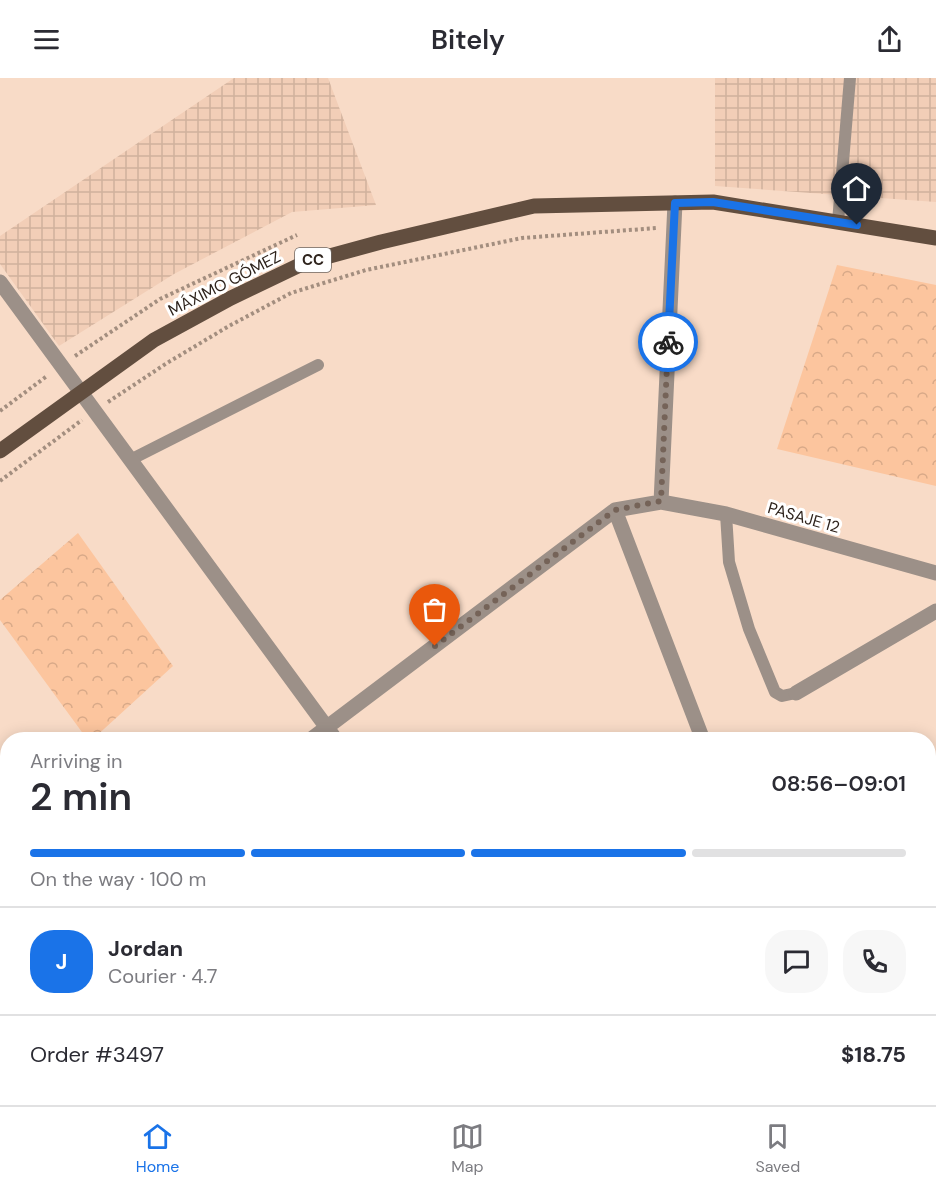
<!DOCTYPE html>
<html lang="en">
<head>
<meta charset="utf-8">
<style>
  :root { --surface:#fff; --page:#f7f7f7; --text:#2b2b33; --muted:#7c7c81; --line:#e1e1e2; --accent:#1a73e8 }
  body { margin:0; font-family:"DM Sans",sans-serif; background:var(--page); color:var(--text); height:100vh; display:flex; flex-direction:column; font-size:22px; white-space:nowrap }
  * { box-sizing:border-box; margin:0 }
  p { font-size:20px; color:var(--muted) }
  .icon { flex:none; width:33px; height:33px; fill:none; stroke:currentColor; stroke-width:2; stroke-linecap:round; stroke-linejoin:round }
  .map { position:relative; flex:1; overflow:hidden }
  .sheet { position:absolute; left:0px; top:654px; width:936px; height:374px; display:flex; flex-direction:column; background:var(--surface); border-radius:24px 24px 0 0; box-shadow:0 3px 15px #0003 }
  .sheet>* { flex:none }
  .pin { position:absolute; display:grid; place-items:center; width:51px; height:51px; color:#fff; margin:-62px -26px; border-radius:50% 50% 50% 0; rotate:-45deg; box-shadow:0 0 6px #0007 }
  .pin .icon { rotate:45deg }
  .courier { position:absolute; display:grid; place-items:center; width:60px; height:60px; margin:-30px; border:4px solid #1a73e8; border-radius:50%; background:#fff; color:#222; box-shadow:0 2px 8px #0007 }
  .head em { font-style:normal; font-weight:600 }
  .head div { display:flex; flex-direction:column-reverse }
  .head { display:flex; align-items:center; justify-content:space-between; height:102px; padding:0 30px }
  h1 { font-size:39px; font-weight:600; line-height:45px }
  .bar { display:grid; grid-template-columns:repeat(4,1fr); gap:9px 6px; align-content:center; height:72px; padding:0 30px }
  .bar i { height:8px; border-radius:4px; background:var(--line) }
  .bar .selected { background:var(--accent) }
  .bar p { grid-column:span 4 }
  .line { display:flex; align-items:center; gap:15px; padding:0 30px; border-top:2px solid var(--line) }
  .line div { flex:1 }
  .round { display:grid; place-items:center; flex:none; width:63px; height:63px; border-radius:24px; background:var(--page) }
  header { display:flex; justify-content:space-between; align-items:center; height:78px; padding:0 30px; background:var(--surface); font-size:27px; font-weight:600 }
  .menu { display:flex; justify-content:space-around; align-items:center; height:84px; border-top:2px solid var(--line); background:var(--surface); font-size:16px; color:var(--muted) }
  .menu a { display:grid; justify-items:center; gap:3px }
  .menu .selected { color:var(--accent) }
  .map>svg:first-child { display:block }
  .industrial { fill:url(#industrial-grid) }
  .forest { fill:url(#forest-crowns) }
  .lines { fill:none; stroke-linecap:round; stroke-linejoin:round }
  .path { stroke:#a38e7f; stroke-width:4; stroke-dasharray:3 3; stroke-linecap:butt }
  .lane { stroke:#9c9088; stroke-width:12 }
  .street { stroke:#9c9088; stroke-width:15 }
  .secondary { stroke:#7a695d; stroke-width:15 }
  .primary { stroke:#624e3f; stroke-width:15 }
  .done { stroke:#756358; stroke-width:6; stroke-dasharray:0 10.8 }
  .route { stroke:#1a73e8; stroke-width:8 }
  .labels { text-anchor:middle; stroke-width:6; stroke-linejoin:round; paint-order:stroke }
  .shield { fill:#fff; stroke:#6d6560; stroke-width:1.5 }
  .shield-label { font-size:15px; font-weight:bold; fill:#2e231c }
  .street-label { font-size:16px; fill:#2e231c; stroke:#fff }
</style>
</head>
<body>
<header><svg class="icon" aria-label="menu" viewBox="0 0 24 24"><path d="M4 6h16M4 12h16M4 18h16"/></svg>Bitely<svg class="icon" aria-label="share" viewBox="0 0 24 24"><path d="M12 15V3M7 8l5-5 5 5M5 13v7h14v-7"/></svg></header>
<div class="map">
<svg width="936" height="1027" viewBox="0 0 936 1027">
  <defs>
    <pattern id="industrial-grid" width="8" height="8" patternUnits="userSpaceOnUse" patternTransform="scale(1.5)"><rect width="8" height="8" fill="#f2ceb7"/><path d="M0 4h8M4 0v8" fill="none" stroke="#d0b19d"/></pattern>
    <pattern id="forest-crowns" width="20" height="18" patternUnits="userSpaceOnUse" patternTransform="scale(1.5)"><rect width="20" height="18" fill="#fcc59e"/><path d="M2 6a3 3 0 1 1 6 0M12 15a3 3 0 1 1 6 0" fill="none" stroke="#d8a988"/></pattern>
  </defs>
  <rect width="100%" height="100%" fill="#f8dbc7"/>
  <path class="industrial" d="M234,0H328L376,127L292,134L174,196L59,268L0,186V158Z
    M715,0H936V124L715,108Z"/>
  <path class="forest" d="M837,187L936,207V408L777,371Z
    M78,455L173,588L93,661H87L0,542V522Z
    M7,973L8,1020H111L115,1027H0V978Z"/>
  <g class="lines">
    <path class="path" d="M75,278L160,221L297,157
      M108,324L167,285L229,248L291,215L366,192L522,160L657,150
      M0,333L47,298
      M0,403L82,342
      M928,914L936,909"/>
    <path class="lane" d="M838,144L850,0
      M130,382L318,287
      M726,436L729,484L749,551L775,614L782,618L796,615"/>
    <path class="street" d="M0,204L336,662
      M661,424L675,125
      M615,432L703,662
      M796,615L936,533
      M310,662L615,432L661,424L726,436L936,495
      M928,706L936,701
      M0,894L8,889
      M928,947L936,952
      M599,1020L604,1027
      M433,1027L443,1020
      M700,1027L710,1020"/>
    <path class="secondary" d="M0,731L8,741
      M212,1020L217,1027"/>
    <path class="primary" d="M0,373L154,262L231,220L304,185L381,164L534,128L713,124L936,160"/>
  </g>
  <g class="lines">
    <path class="done" d="M435,568L615,432L661,423L668,264"/>
    <path class="route" d="M668,264L675,125L713,124L857,147"/>
  </g>
  <g class="labels">
    <rect class="shield" x="295" y="170" width="36" height="24" rx="4.5"/>
    <g class="shield-label">
      <text x="313" y="187">CC</text>
    </g>
    <g class="street-label">
      <text transform="translate(224 205) rotate(-27)" y="6">MÁXIMO GÓMEZ</text>
      <text transform="translate(804 439) rotate(16)" y="6">PASAJE 12</text>
    </g>
  </g>
</svg>
<div class="pin" style="left:435px;top:568px;background:#ea580c"><svg class="icon" aria-label="bag" viewBox="0 0 24 24"><path d="M5 8h14l-1 12H6zM9 8a3 3 0 0 1 6 0"/></svg></div>
<div class="pin" style="left:857px;top:147px;background:#1f2937"><svg class="icon" aria-label="home" viewBox="0 0 24 24"><path d="M3 11l9-7 9 7M6 9v11h12V9"/></svg></div>
<div class="courier" style="left:668px;top:264px"><svg class="icon" aria-label="bike" viewBox="0 0 24 24"><circle cx="6" cy="16" r="4"/><circle cx="18" cy="16" r="4"/><path d="M6 16l4-8h5l3 8M10 8l3 8H6M13 5h3"/></svg></div>
<section class="sheet">
<div class="head"><div><h1>2 min</h1><p>Arriving in</p></div><em>08:56–09:01</em></div>
<div class="bar"><i class="selected"></i><i class="selected"></i><i class="selected"></i><i></i><p>On the way · 100 m</p></div>
<div class="line" style="height:108px"><b class="round" style="background:var(--accent);color:#fff">J</b><div><b>Jordan</b><p>Courier · 4.7</p></div><a class="round"><svg class="icon" aria-label="chat" viewBox="0 0 24 24"><path d="M4 5h16v11H9l-5 4z"/></svg></a><a class="round"><svg class="icon" aria-label="phone" viewBox="0 0 24 24"><path d="M5 4h4l2 5-3 2q2 4 5 5l2-3 5 2v4C11 20 4 13 5 4z"/></svg></a></div>
<div class="line" style="height:78px"><div>Order #3497</div><b>$18.75</b></div>
</section>
</div>
<nav class="menu">
<a class="selected"><svg class="icon" aria-label="home" viewBox="0 0 24 24"><path d="M3 11l9-7 9 7M6 9v11h12V9"/></svg>Home</a>
<a><svg class="icon" aria-label="map" viewBox="0 0 24 24"><path d="M3 6l6-2 6 2 6-2v14l-6 2-6-2-6 2zM9 4v14M15 6v14"/></svg>Map</a>
<a><svg class="icon" aria-label="saved" viewBox="0 0 24 24"><path d="M7 4h10v16l-5-4-5 4z"/></svg>Saved</a>
</nav>
</body>
</html>
